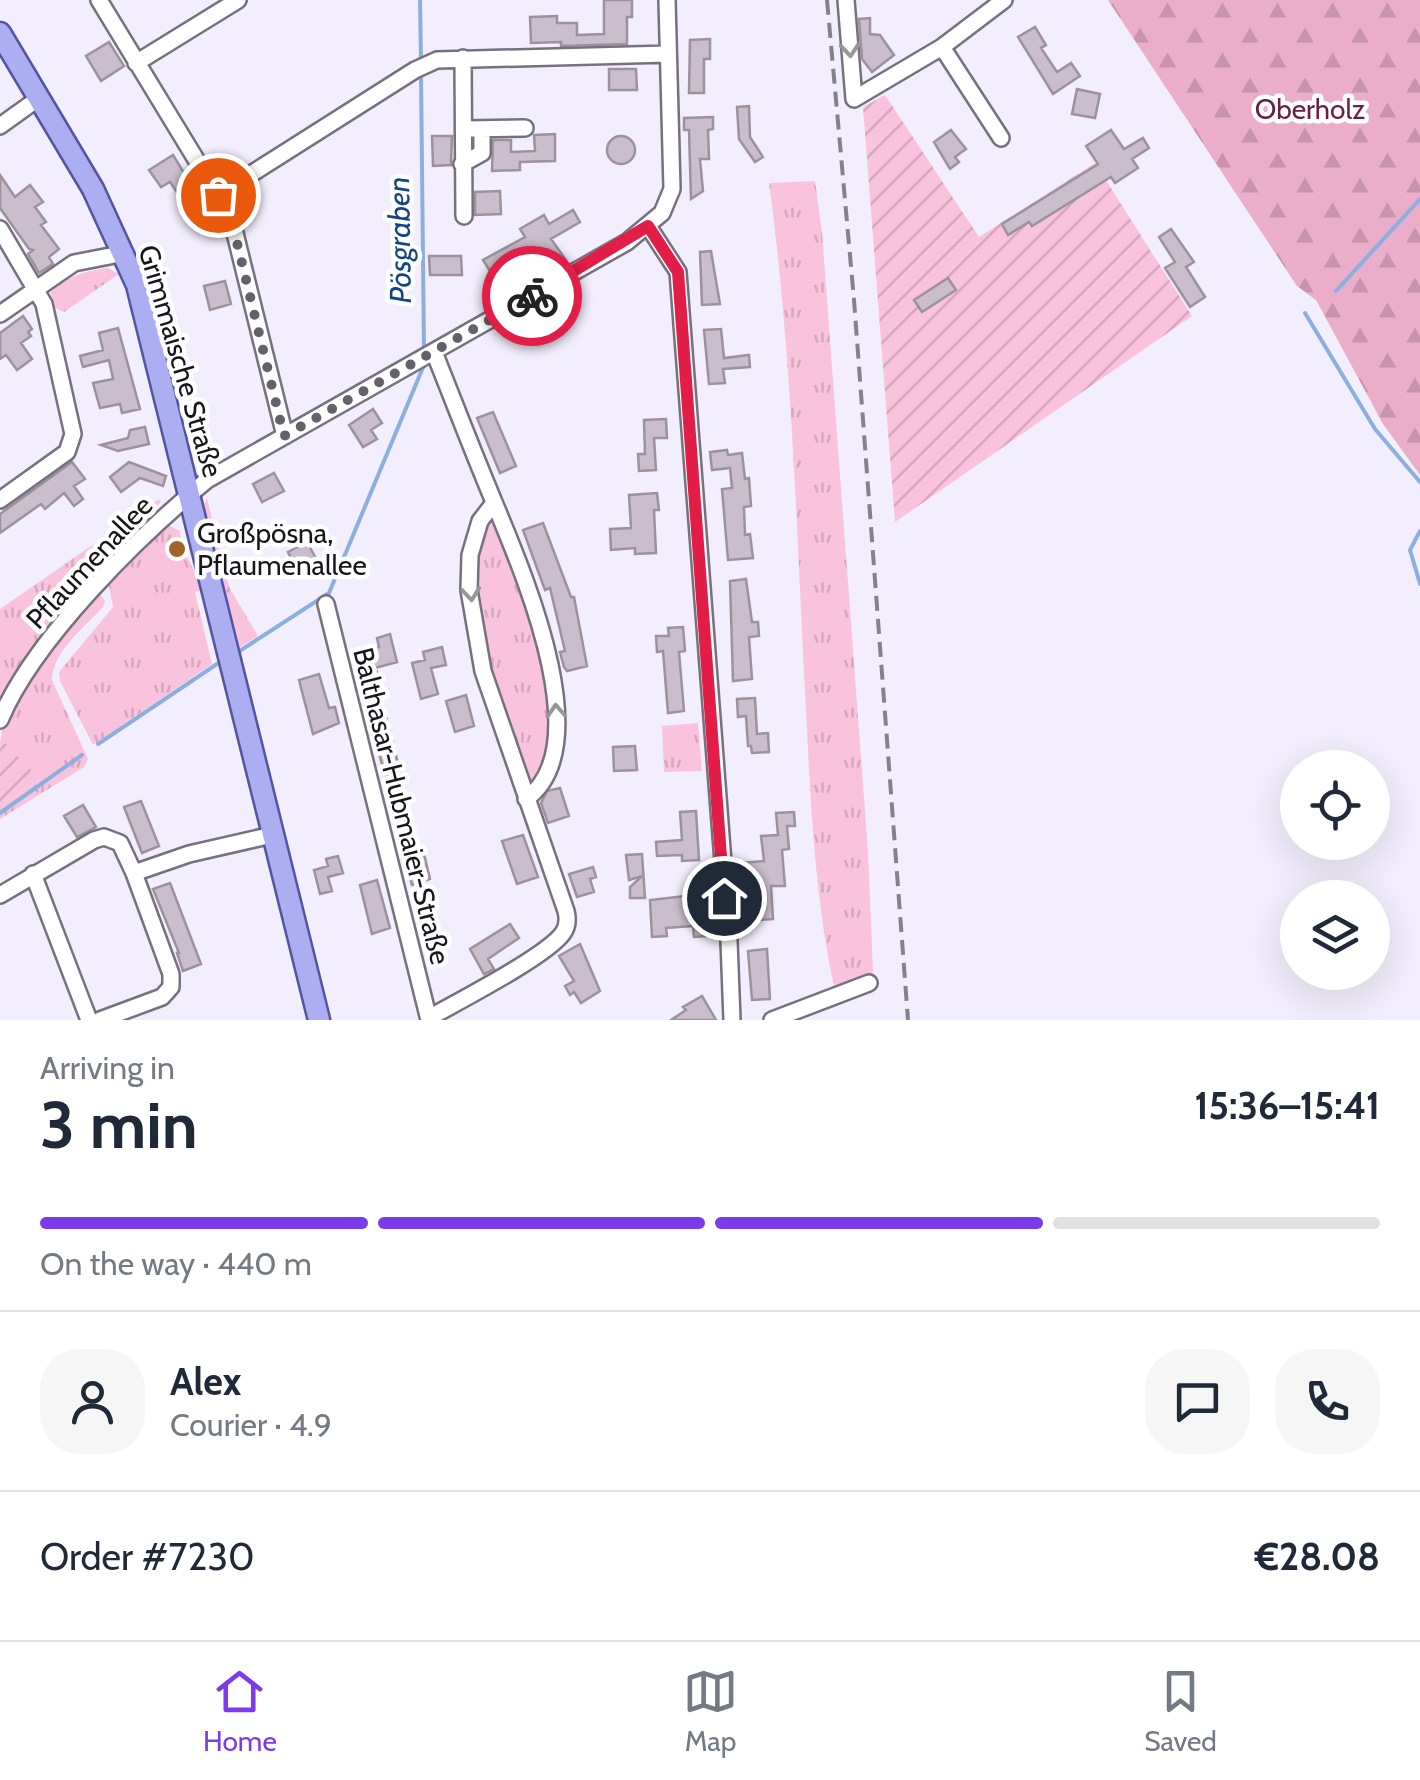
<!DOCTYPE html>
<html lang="en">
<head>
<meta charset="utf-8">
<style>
  :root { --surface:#fff; --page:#f6f6f7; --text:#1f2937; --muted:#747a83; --line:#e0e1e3; --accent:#7c3aed }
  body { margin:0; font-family:Cabin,sans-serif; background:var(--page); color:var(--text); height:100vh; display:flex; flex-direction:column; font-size:38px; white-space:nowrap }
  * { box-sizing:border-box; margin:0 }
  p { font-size:32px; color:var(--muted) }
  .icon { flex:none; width:55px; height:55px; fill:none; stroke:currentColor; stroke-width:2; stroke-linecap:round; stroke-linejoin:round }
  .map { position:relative; height:1020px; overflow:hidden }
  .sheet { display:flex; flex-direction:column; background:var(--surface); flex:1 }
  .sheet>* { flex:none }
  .fabs { position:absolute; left:1280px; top:750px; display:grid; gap:20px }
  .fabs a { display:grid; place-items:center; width:110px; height:110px; border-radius:50%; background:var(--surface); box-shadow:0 10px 40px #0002; font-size:50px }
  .pin { position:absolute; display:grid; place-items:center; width:85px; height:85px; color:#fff; margin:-42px; border:5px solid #fff; border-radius:50%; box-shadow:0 2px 10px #0007 }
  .courier { position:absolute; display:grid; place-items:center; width:100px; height:100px; margin:-50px; border:8px solid #e11d48; border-radius:50%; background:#fff; color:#222; box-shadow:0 2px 12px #0007 }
  .summary em { font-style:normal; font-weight:800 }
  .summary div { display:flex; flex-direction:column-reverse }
  .summary { display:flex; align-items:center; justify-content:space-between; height:170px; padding:0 40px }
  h1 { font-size:65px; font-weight:800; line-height:75px }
  .bar { display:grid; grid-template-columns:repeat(4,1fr); gap:15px 10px; align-content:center; height:120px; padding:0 40px }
  .bar i { height:12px; border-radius:8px; background:var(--line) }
  .bar .active { background:var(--accent) }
  .bar p { grid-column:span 4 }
  .line { display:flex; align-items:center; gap:25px; padding:0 40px; border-top:2px solid var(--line) }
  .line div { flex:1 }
  .round { display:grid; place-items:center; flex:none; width:105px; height:105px; border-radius:40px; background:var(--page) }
  .menu { display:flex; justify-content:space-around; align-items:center; height:140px; border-top:2px solid var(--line); background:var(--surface); font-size:28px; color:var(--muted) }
  .menu a { display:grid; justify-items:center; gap:5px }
  .menu .active { color:var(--accent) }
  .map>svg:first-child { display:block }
  .grass { fill:url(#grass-tufts) }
  .forest { fill:url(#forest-firs) }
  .garden { fill:url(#garden-furrows) }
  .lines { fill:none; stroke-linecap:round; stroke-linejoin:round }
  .stream { stroke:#8bb0e0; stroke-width:4 }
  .building { fill:#cbbecc; stroke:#9e919e; stroke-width:2.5 }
  .minor-casing { stroke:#76707f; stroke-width:20 }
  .major-casing { stroke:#5355a1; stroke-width:25 }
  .minor { stroke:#fff; stroke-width:15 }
  .major { stroke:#acaef2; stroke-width:20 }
  .rail { stroke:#84818b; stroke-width:4; stroke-dasharray:15 8; stroke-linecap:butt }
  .oneway { stroke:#979698 }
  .done { stroke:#64616a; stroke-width:10; stroke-dasharray:0 18 }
  .route { stroke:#e11d48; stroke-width:12 }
  .poi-dot { fill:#a3632c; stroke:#fefefe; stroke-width:4 }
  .labels { text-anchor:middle; stroke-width:9; stroke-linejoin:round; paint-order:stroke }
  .park-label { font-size:28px; fill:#672148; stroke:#fefefe }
  .street-label { font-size:28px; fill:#17151b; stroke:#fefefe }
  .poi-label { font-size:28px; fill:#17151b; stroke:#fefefe; text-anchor:start }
  .water-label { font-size:30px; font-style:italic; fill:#154580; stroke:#fefefe }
</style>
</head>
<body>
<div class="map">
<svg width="1420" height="1020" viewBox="0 0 1420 1020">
  <defs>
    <pattern id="grass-tufts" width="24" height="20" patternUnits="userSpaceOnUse" patternTransform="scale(2.5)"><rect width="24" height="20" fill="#fac3dd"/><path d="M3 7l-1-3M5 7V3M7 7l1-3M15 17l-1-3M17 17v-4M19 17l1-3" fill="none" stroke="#d6a7bd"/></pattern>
    <pattern id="forest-firs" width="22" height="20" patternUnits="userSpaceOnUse" patternTransform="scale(2.5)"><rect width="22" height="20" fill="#eaadca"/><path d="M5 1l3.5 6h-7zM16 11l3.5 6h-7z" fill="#c894ad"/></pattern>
    <pattern id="garden-furrows" width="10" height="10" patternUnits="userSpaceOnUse" patternTransform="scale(2.5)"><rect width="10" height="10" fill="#fac3dd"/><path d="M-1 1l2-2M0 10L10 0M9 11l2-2" fill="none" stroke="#d6a7bd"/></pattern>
  </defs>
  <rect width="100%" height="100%" fill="#f3eefd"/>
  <path class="grass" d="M815,181L822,232L868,852L873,971L872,976L835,991C812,888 810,779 804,674C796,511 791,346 769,183Z
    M108,268L119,274L64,312L53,307L51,292C69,276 84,271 108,268Z
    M207,498L229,587L258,636L240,647L203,506Z
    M159,499L161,502L80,581L82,586C56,625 19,656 0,699V609Z
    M497,523L537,625L552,727L540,779L528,787C499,702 460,617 481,527Z
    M168,525L180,531L181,540L172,546L177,555L181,553L189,560L203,590L195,592L212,664L93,745L60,681L59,672L113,607L109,586Z
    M99,593L105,601L103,607C85,627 52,652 52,680L88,759L84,767L0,819V805L40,779L3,742L0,749C0,696 64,631 99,593Z
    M698,723L702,771L664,772L662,726Z"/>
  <path class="forest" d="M1108,0H1420V475L1383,424L1316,300L1297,286Z"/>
  <path class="garden" d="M885,95L979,237L1095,163L1192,316L895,522L863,107Z
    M3,741L40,779L0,805V749Z"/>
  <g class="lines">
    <path class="stream" d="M420,0L421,60
      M421,75L424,350
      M1336,291L1420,199
      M1305,313L1375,429L1420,482
      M1420,531L1410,550L1420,584
      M238,652L329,593L424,365
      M98,744L220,662
      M0,813L82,755"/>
  </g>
  <path class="building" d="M604,0H632V17H627V44L561,46V42L531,43L530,17L557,16V23H577V35L604,34Z
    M870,18V34L880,35L894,55L872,72L862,59L859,19Z
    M1035,27L1046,45L1041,48L1057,72L1071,63L1080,76L1053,94L1018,37Z
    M710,39V59H704V93H689L690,40Z
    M109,42L124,66L101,81L86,56Z
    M609,69H636L637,90H609Z
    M1077,89L1100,94L1095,118L1072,114Z
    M749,106L750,137L763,157L755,162L739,139L737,107Z
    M713,117V129L708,130L709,159H700L703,191L691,199L689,130H684V118Z
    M951,130L966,149L955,157L959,162L950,169L934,142Z
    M1111,130L1124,149L1143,138L1149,148L1132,159L1138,168L1115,183L1111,177L1032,226L1029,222L1008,235L1002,224L1098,164L1086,146Z
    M555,134V161L520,162V170L492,171L493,140H511V152L535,151L534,135Z
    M432,136H452L451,165L433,166Z
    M607 150a14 14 0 1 1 28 0a14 14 0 1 1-28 0Z
    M173,155L184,173L189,170L197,183L193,186L207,209L194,217L170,182L161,187L149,170Z
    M0,175L15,197L30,185L43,202L35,207L46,222L41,225L59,249L49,257L53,264L39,273L28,254L33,250L29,249L0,208Z
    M500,191L501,214L475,215V192Z
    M573,210L580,222L551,239L566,260L543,273L536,261L498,284L483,260L525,237L520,229L544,215L549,224Z
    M1171,229L1194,262L1186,267L1205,297L1190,307L1165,268L1175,262L1159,237Z
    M711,251L720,304L702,305L700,252Z
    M429,256H461L462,275H430Z
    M948,278L956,290L922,312L914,300Z
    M225,281L231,304L210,310L204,286Z
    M23,316L32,329L28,332L31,336L21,343L32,359L17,370L6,355L0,359V333Z
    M118,328L140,409L122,413L120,404L100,408L96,394L93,383L113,379L109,360L83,367L80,356L103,350L99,333Z
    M721,329L724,358L749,355L750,367L723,369L725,383L709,384L704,330Z
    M373,409L382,423L371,430L377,439L363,447L349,425Z
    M493,412L516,466L500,473L477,418Z
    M666,419L667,438H654L656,470L639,471L638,454H645L644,420Z
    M145,427L149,444L118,451L101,445L128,438L130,430Z
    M727,450L728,455L742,453L745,479L749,478L751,506L744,507L745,535L750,534L753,558L728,560L722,489L732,488L730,468L712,470L710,452Z
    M72,462L85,479L74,486L83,499L74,506L64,493L45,509L41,504L0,533V514Z
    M129,462L166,476L163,486L140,478L121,492L110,477Z
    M274,473L284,491L262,502L253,484Z
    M657,493L659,510H654L656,553L635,554V548L611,550L610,529L631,528L629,495Z
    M543,523L571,597H574L587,666L567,671L564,667L560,652L565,651L550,588L545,590L523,530Z
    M307,542L319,564L299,575L288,552Z
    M746,579L752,622H758L759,636L749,637L752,679L733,681L730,581Z
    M683,627L685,651L679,652L684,711L668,713L663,651L657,652L656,636H669L668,628Z
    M390,634L397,662L375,668L377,672L359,677L353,653L379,647L377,638Z
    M442,647L446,665L431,668L438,694L421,699L412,663L425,660L423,652Z
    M319,674L329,708L335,707L339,723L313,734L299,680Z
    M466,695L474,726L455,732L446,701Z
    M755,698L757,734L768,733L769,752L752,753L751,746H748L746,716L738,717L737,699Z
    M385,712L400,771L385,775L369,717Z
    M635,746L637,770L614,771L613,747Z
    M560,788L569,816L548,823L541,803L547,791Z
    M141,801L159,846L142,853L124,807Z
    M83,805L96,827L77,837L64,816Z
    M696,811L699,860L682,861V855L657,856L656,842L682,840L680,812Z
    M794,812L795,826H787L789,849L782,850L785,886H771L773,919L746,921L741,863L764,861L761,836L778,835L776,813Z
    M523,835L538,877L517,884L502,841Z
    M418,852L419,856L424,854L430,879L412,885L405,860Z
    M642,854L645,898H630V887L642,876L629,880L626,855Z
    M338,856L343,873L328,877L332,891L320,894L314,870L328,866L326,859Z
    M593,867L596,877L590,879L594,892L577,897L569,874Z
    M377,880L390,928L372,934L360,885Z
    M170,883L201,964L183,971L177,953H179L153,889Z
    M703,894L706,936L694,937L693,926L666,928L667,936L652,937L650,900Z
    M510,924L519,938L488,959L494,969L484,974L470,949Z
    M580,944L600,991L581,1003L574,992L570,995L565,986L574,981L559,956Z
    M767,949L770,999L752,1000L748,951Z
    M702,996L716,1020H671L686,1010L683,1007Z"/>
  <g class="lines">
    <g class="minor-casing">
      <path id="minor" d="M99,0L231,217L285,436
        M846,0L854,99L942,47L1004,0
        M942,47L1001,138
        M463,58L464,216
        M136,63L238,0
        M0,126L39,98
        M464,129L525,128
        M462,164L482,153V130
        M218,195L415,70L437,60L668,54
        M648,226L678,272L729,941L732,1020
        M0,229L44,304L73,434L67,452L0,500
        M0,314L74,263L125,253
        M434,352C454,402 473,452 494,502C521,568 600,746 526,799
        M326,604L429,1020
        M0,720C34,639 138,537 207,480L627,242L662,213L672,189L667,0
        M134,873L189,854L272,835
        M33,874L89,1020
        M0,895L94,840L104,837L120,843L134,873L171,974V987L162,997L100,1020
        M429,1018C457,1002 547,956 563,933C568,926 568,919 566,911L483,671L469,590L470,555L480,521L494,503
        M772,1020L869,983"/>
    </g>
    <g class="major-casing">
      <path id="major" d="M0,33L93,189L137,285L319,1020"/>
    </g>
    <use href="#minor" class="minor"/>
    <use href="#major" class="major"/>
    <path class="rail" d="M827,0L854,300L908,1020"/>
  </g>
  <defs><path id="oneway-chevron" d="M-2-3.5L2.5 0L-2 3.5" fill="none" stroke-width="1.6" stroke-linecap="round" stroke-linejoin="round" transform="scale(2.5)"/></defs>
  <g class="oneway">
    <use href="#oneway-chevron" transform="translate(850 50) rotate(85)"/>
    <use href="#oneway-chevron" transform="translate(471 594) rotate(84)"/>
    <use href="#oneway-chevron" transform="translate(556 711) rotate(-93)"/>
  </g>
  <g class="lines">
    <path class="done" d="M218,195L231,218L284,436L532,296"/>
    <path class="route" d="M532,296L648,226L678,272L724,898"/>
  </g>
  <circle class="poi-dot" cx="177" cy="549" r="10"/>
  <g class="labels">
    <g class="park-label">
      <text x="1310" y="119">Oberholz</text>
    </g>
    <g class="street-label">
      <text transform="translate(181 361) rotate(74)" y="10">Grimmaische Straße</text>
      <text transform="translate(89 562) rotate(-47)" y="10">Pflaumenallee</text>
      <text transform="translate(402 806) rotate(76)" y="10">Balthasar-Hubmaier-Straße</text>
    </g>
    <g class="poi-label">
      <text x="197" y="543">Großpösna,<tspan x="197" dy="32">Pflaumenallee</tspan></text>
    </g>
    <g class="water-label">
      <text transform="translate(400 240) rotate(-91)" y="10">Pösgraben</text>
    </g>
  </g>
</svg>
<div class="fabs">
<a><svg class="icon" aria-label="locate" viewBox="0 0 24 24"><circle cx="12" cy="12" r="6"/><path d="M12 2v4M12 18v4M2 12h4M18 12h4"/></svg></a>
<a><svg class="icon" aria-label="layers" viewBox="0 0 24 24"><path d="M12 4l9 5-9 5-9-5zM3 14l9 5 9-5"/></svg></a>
</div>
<div class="pin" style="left:218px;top:195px;background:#ea580c"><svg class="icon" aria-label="bag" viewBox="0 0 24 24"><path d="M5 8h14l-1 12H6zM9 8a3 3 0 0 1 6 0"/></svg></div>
<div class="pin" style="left:724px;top:898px;background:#1f2937"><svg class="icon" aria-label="home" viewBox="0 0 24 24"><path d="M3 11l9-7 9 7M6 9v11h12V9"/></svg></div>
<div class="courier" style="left:532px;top:296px"><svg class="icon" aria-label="bike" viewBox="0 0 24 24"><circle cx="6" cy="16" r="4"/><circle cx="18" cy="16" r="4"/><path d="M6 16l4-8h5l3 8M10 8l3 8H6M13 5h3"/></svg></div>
</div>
<section class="sheet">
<div class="summary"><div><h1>3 min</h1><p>Arriving in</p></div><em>15:36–15:41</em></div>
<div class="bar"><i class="active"></i><i class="active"></i><i class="active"></i><i></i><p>On the way · 440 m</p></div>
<div class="line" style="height:180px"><a class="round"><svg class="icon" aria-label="person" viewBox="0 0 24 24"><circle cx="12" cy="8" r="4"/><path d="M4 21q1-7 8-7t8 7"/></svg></a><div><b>Alex</b><p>Courier · 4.9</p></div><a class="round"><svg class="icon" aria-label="chat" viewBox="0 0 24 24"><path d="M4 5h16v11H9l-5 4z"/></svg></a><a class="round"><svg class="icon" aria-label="phone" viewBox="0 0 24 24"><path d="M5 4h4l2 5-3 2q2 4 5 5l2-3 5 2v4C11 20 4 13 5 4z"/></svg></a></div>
<div class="line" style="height:130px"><div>Order #7230</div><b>€28.08</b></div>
</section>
<nav class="menu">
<a class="active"><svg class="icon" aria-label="home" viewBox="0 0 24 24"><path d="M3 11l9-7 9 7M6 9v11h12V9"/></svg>Home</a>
<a><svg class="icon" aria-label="map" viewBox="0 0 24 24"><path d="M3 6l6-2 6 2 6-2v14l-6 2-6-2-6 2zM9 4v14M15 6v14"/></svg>Map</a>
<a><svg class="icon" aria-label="saved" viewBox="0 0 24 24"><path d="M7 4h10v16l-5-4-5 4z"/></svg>Saved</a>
</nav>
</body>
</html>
